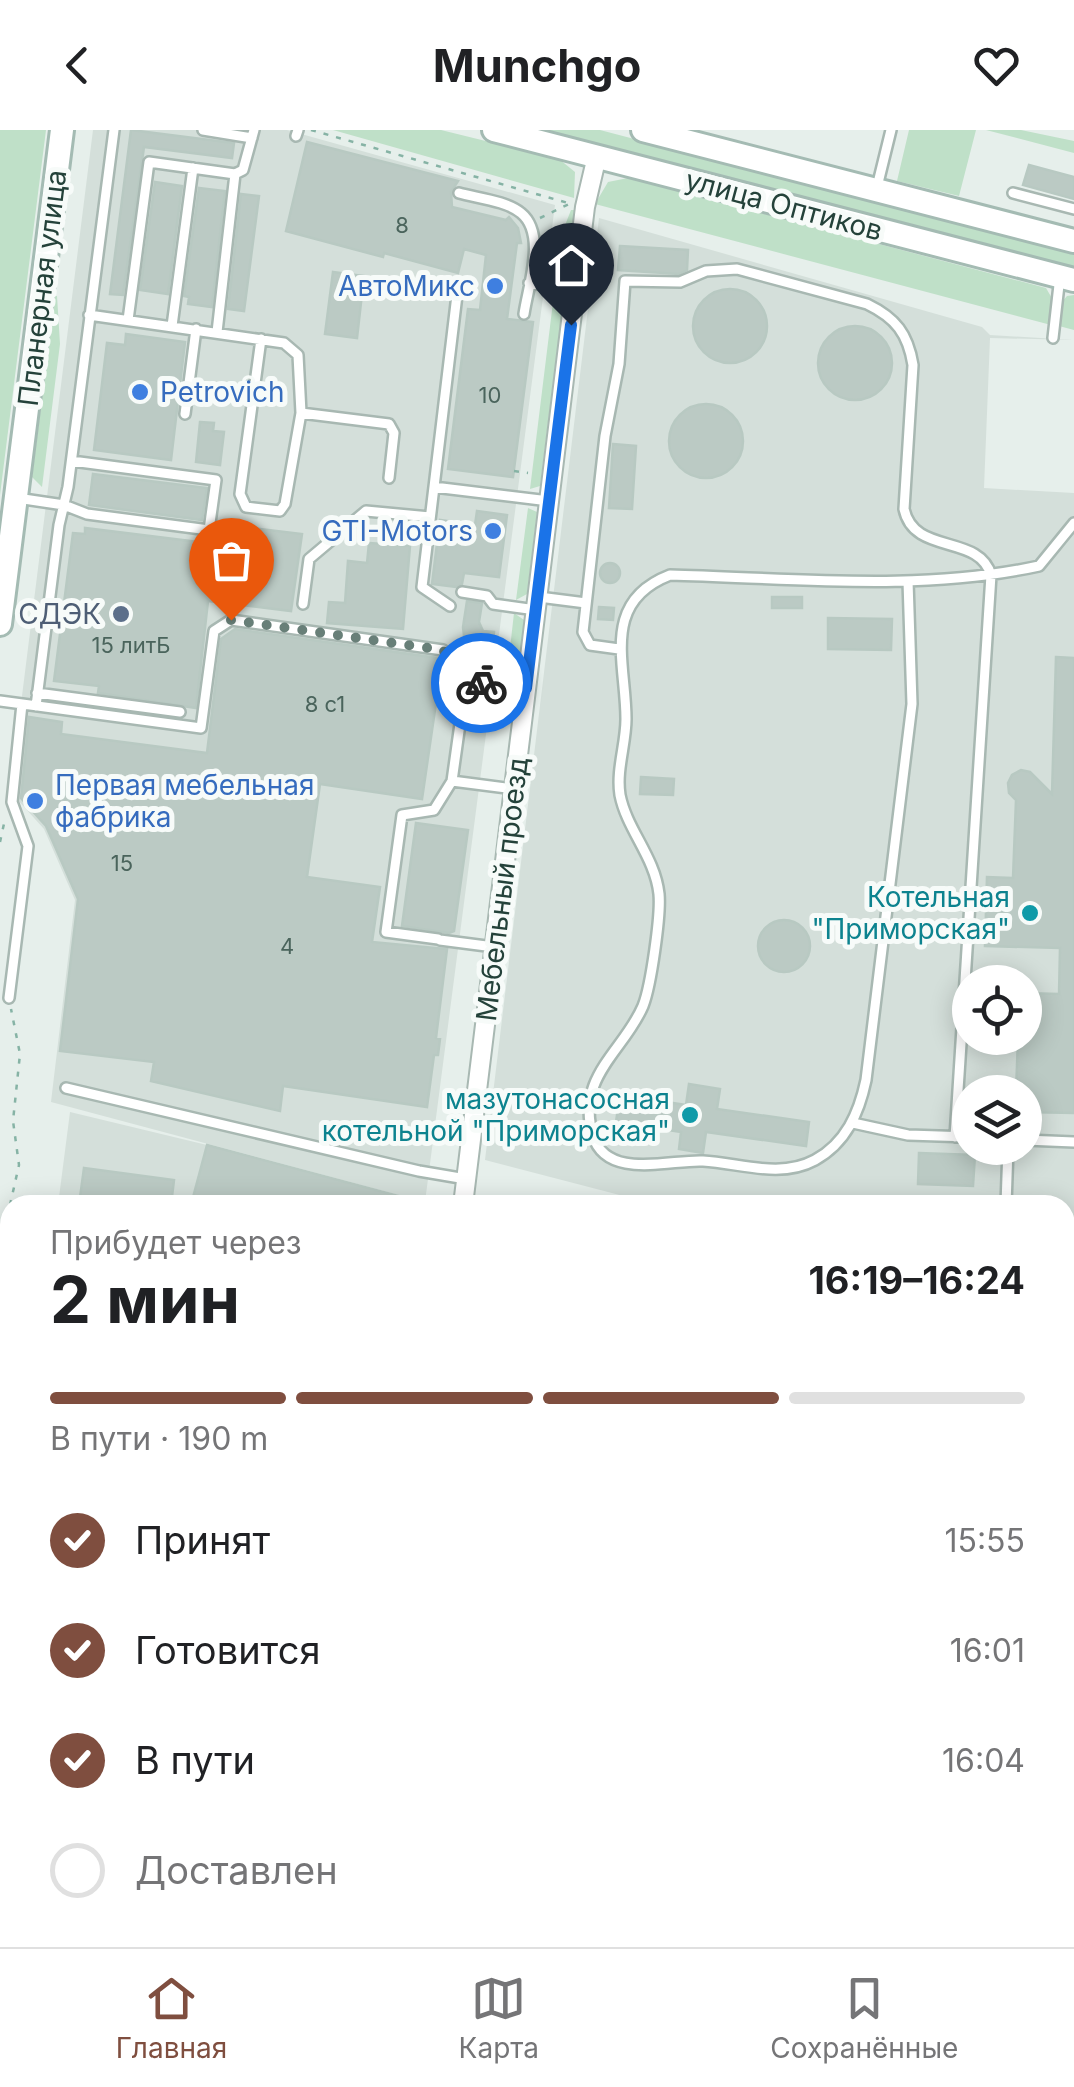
<!DOCTYPE html>
<html lang="ru">
<head>
<meta charset="utf-8">
<style>
  :root { --surface:#fff; --page:#f2f2f2; --text:#202124; --muted:#757577; --line:#e0e0e0; --accent:#7f4e3f }
  body { margin:0; font-family:Inter,sans-serif; background:var(--page); color:var(--text); height:100vh; display:flex; flex-direction:column; font-size:38px; white-space:nowrap }
  * { box-sizing:border-box; margin:0 }
  p { font-size:32px; color:var(--muted) }
  .icon { flex:none; width:55px; height:55px; fill:none; stroke:currentColor; stroke-width:2; stroke-linecap:round; stroke-linejoin:round }
  .map { position:relative; flex:1; overflow:hidden }
  .sheet { position:absolute; left:0px; top:1065px; width:1075px; height:752px; display:flex; flex-direction:column; background:var(--surface); border-radius:30px 30px 0 0; box-shadow:0 5px 25px #0003 }
  .sheet>* { flex:none }
  .fabs { position:absolute; left:952px; top:835px; display:grid; gap:20px }
  .fabs a { display:grid; place-items:center; width:90px; height:90px; border-radius:50%; background:var(--surface); box-shadow:0 5px 25px #0003; font-size:50px }
  .pin { position:absolute; display:grid; place-items:center; width:85px; height:85px; color:#fff; margin:-102px -42px; border-radius:50% 50% 50% 0; rotate:-45deg; box-shadow:0 0 10px #0007 }
  .pin .icon { rotate:45deg }
  .courier { position:absolute; display:grid; place-items:center; width:100px; height:100px; margin:-50px; border:8px solid #1a73e8; border-radius:50%; background:#fff; color:#222; box-shadow:0 2px 12px #0007 }
  .overview em { font-style:normal; font-weight:700 }
  .overview div { display:flex; flex-direction:column-reverse }
  .overview { display:flex; align-items:center; justify-content:space-between; height:170px; padding:0 50px }
  h1 { font-size:65px; font-weight:700; line-height:75px }
  .bar { display:grid; grid-template-columns:repeat(4,1fr); gap:15px 10px; align-content:center; height:120px; padding:0 50px }
  .bar i { height:12px; border-radius:8px; background:var(--line) }
  .bar .on { background:var(--accent) }
  .bar p { grid-column:span 4 }
  ol { padding:0 50px; list-style:none }
  li { display:flex; align-items:center; gap:30px; height:110px }
  li p { margin-inline-start:auto }
  li .icon { padding:10px; border-radius:50%; background:var(--accent); color:#fff; stroke-width:4 }
  li:last-child { color:var(--muted) }
  li i { width:55px; height:55px; border:5px solid var(--line); border-radius:50% }
  header { display:flex; justify-content:space-between; align-items:center; height:130px; padding:0 50px; background:var(--surface); font-size:45px; font-weight:700 }
  .dock { display:flex; justify-content:space-around; align-items:center; height:140px; border-top:2px solid var(--line); background:var(--surface); font-size:28px; color:var(--muted) }
  .dock a { display:grid; justify-items:center; gap:5px }
  .dock .on { color:var(--accent) }
  .map>svg:first-child { display:block }
  .built { fill:#d4dfda; fill-rule:evenodd }
  .green { fill:#bfe0c8 }
  .building { fill:#bbcac4; stroke:#b8c9c2; stroke-width:2.5 }
  .lines { fill:none; stroke-linecap:round; stroke-linejoin:round }
  .service-casing { stroke:#a8b8b2; stroke-width:14 }
  .minor-casing { stroke:#a8b8b2; stroke-width:22 }
  .tertiary-casing { stroke:#a8b8b2; stroke-width:25 }
  .secondary-casing { stroke:#a4bbb3; stroke-width:28 }
  .path { stroke:#86b3a5; stroke-width:2.5; stroke-dasharray:5 8; stroke-linecap:butt }
  .service { stroke:#fff; stroke-width:9 }
  .minor { stroke:#fff; stroke-width:18 }
  .tertiary { stroke:#fff; stroke-width:20 }
  .secondary { stroke:#fff; stroke-width:22 }
  .rail { stroke:#5f7d75; stroke-width:4; stroke-dasharray:20 10; stroke-linecap:butt }
  .done { stroke:#687f78; stroke-width:10; stroke-dasharray:0 18 }
  .route { stroke:#1a73e8; stroke-width:12 }
  .shop-dot { fill:#3f7fe0; stroke:#f7fbf9; stroke-width:4 }
  .service-dot { fill:#5c6f8a; stroke:#f7fbf9; stroke-width:4 }
  .culture-dot { fill:#0f9aa8; stroke:#f7fbf9; stroke-width:4 }
  .labels { text-anchor:middle; stroke-width:10; stroke-linejoin:round; paint-order:stroke }
  .number-label { font-size:22px; fill:#4a645c }
  .street-label { font-size:28px; fill:#24423a; stroke:#f7fbf9 }
  .shop-label { font-size:28px; fill:#366cbe; stroke:#f7fbf9; text-anchor:end }
  .service-label { font-size:28px; fill:#4e5e75; stroke:#f7fbf9; text-anchor:end }
  .culture-label { font-size:28px; fill:#0d838f; stroke:#f7fbf9; text-anchor:end }
</style>
</head>
<body>
<header><svg class="icon" aria-label="back" viewBox="0 0 24 24"><path d="M15 5l-7 7 7 7"/></svg>Munchgo<svg class="icon" aria-label="heart" viewBox="0 0 24 24"><path d="M12 20l-8-8c-3-5 5-10 8-4 3-6 11-1 8 4z"/></svg></header>
<div class="map">
<svg width="1074" height="1817" viewBox="0 0 1074 1817">
  <rect width="100%" height="100%" fill="#e6efeb"/>
  <path class="built" d="M93,0H287L555,75L425,1072L51,972L75,770L44,699L16,668L27,585L22,566Z
    M599,88L982,197L990,205L1074,210L990,208L984,358L1074,363V1187L1065,1185V1075H658L485,1030ZM970,852H1025V908H970ZM970,962H1025V1018H970Z
    M70,982L207,1015L191,1075H58Z
    M1065,1621L1074,1623V1817H606L600,1808H1065Z"/>
  <path class="green" d="M0,0H46L0,365Z
    M333,0H441L559,29L575,42L574,68Z
    M537,0H600L1074,124V138Z
    M909,0H976L959,66L897,51Z
    M986,0H1021L1074,11V23Z
    M628,48L1046,158L1053,170L1051,195L595,74L608,52Z
    M571,80H575L567,144L555,151L560,108Z
    M554,164L563,172L540,356L530,359Z
    M1074,165V200L1059,196L1061,173L1067,166Z
    M55,166H57L60,214L42,357L32,347Z
    M528,378L537,382L527,464L516,470Z
    M514,483L524,490L520,526L508,536Z
    M10,1379V1808H580L578,1817H0V1381Z"/>
  <path class="building" d="M131,0L234,13L232,28L144,17L123,165L110,164Z
    M307,12L458,51L451,62L452,77L506,90L509,87L518,98L521,113H517L507,189L533,192L513,347L448,339L468,179L480,180L486,125L464,119L458,143L384,123L383,127L286,101Z
    M1029,35L1074,47V69L1023,55Z
    M155,52L182,56L168,164L140,160Z
    M199,58L225,61L212,177L188,174L189,167L184,166Z
    M241,64L259,66L244,181L228,179Z
    M620,116L688,120L687,140L679,144L618,140Z
    M333,142L364,146L357,208L325,204Z
    M693 196a37 37 0 1 1 74 0a37 37 0 1 1-74 0Z
    M818 233a37 37 0 1 1 74 0a37 37 0 1 1-74 0Z
    M126,204L185,212L171,330L94,320L107,213L125,215Z
    M669 311a37 37 0 1 1 74 0a37 37 0 1 1-74 0Z
    M200,292L214,293L213,301L224,302L220,335L196,332Z
    M613,314L636,316L632,379L609,378Z
    M93,344L207,358L202,390L89,375Z
    M477,381L507,385L499,447L464,443L462,454L456,457L432,454L440,390L475,395Z
    M226,395L302,404L291,481L208,471L196,578L98,563L99,556L54,551L73,403L85,404V398L223,415Z
    M369,413L410,416L403,499L327,493L329,472L345,473L348,431L367,433Z
    M600 443a10 10 0 1 1 20 0a10 10 0 1 1-20 0Z
    M772,467H802V478H772Z
    M467,471L482,473L479,492L483,501L494,502L492,519L465,515L463,497Z
    M599,477L614,478L613,490L598,489Z
    M828,488L892,489L891,520L828,519Z
    M235,499L438,528L442,532L422,669L320,654L307,747L380,757L372,812L447,819L436,908L440,909L438,925H434L427,977L283,956L280,981L151,951L154,932L60,921L78,769L46,696L21,668L29,587L62,592L61,604L207,623L221,509Z
    M1056,527L1074,528V983L1025,982V962H1016L1018,908H1025V863L1059,864L1060,818L985,816L987,747L1013,748L1016,670L1009,663L1008,653L1012,645L1021,640L1030,642L1052,664Z
    M641,647L674,649L673,665L640,664Z
    M416,693L468,700L454,801L449,803L402,796Z
    M758 816a26 26 0 1 1 52 0a26 26 0 1 1-52 0Z
    M689,954L720,959L717,979L809,992L806,1016L706,1002L703,1023L679,1019L681,1002L616,992L620,965L686,975Z
    M207,1015L417,1071V1075H191Z
    M919,1023L975,1025L973,1056L918,1054Z
    M84,1038L174,1050L171,1075H79Z"/>
  <g class="lines">
    <g class="service-casing">
      <path id="service" d="M203,0L252,8
        M296,6L298,0
        M877,57L891,0
        M459,63C477,68 507,71 521,83C547,104 528,156 524,184
        M1013,63L1074,79
        M529,153L575,159
        M89,185L284,213L298,225L301,283L285,374L280,381L246,377L240,364L261,209
        M128,190L149,32L235,44
        M172,196L193,38
        M217,202L235,44L243,40L254,0
        M1053,208L1060,146
        M301,283L389,294L394,303L389,348
        M185,284L196,199
        M434,357L549,371
        M17,368L64,375L87,384L209,400L216,350L72,331
        M908,451L912,574L866,950C859,983 846,1013 815,1030C780,1049 740,1033 703,1031C672,1029 607,1051 593,1006C575,947 624,921 643,876C651,856 661,785 659,764C655,727 627,700 620,665C616,640 626,614 626,589C626,533 600,472 670,445C792,448 920,462 1039,436L1074,393
        M462,462L487,466L493,474L536,480
        M539,467L586,473
        M303,474L309,429L366,381L430,387
        M450,476L422,457L457,165
        M619,519L590,515L583,502L605,306L619,234L625,151L680,152L706,141L737,139L867,174C896,188 908,204 913,235L904,379C914,426 979,403 991,445L955,1007
        M37,563L180,582
        M0,571L201,598L214,501L231,490L443,520L466,551
        M36,576L59,395L68,357L114,0
        M514,659L452,651L466,551L526,558
        M438,809L386,802L402,685L434,680L452,651
        M440,810L494,817
        M9,868L28,716L12,672L22,574
        M66,958L419,1041L466,1049
        M853,993L908,1005L970,1007
        M1025,1010L1074,1012
        M1006,1075L1008,1018
        M1065,1335L1074,1340
        M1065,1680L1074,1682
        M622,1808L628,1817
        M756,1808L773,1817"/>
    </g>
    <g class="minor-casing">
      <path id="minor" d="M463,1075L585,77L597,26"/>
    </g>
    <g class="tertiary-casing">
      <path id="tertiary" d="M0,1286L10,1289
        M0,1303L10,1305
        M1065,1570L1074,1572
        M1065,1587L1074,1589"/>
    </g>
    <g class="secondary-casing">
      <path id="secondary" d="M494,0L1074,150
        M643,0L1074,111
        M0,494L62,0"/>
    </g>
    <path class="path" d="M311,0L568,73
      M540,88L569,74
      M514,341L528,343
      M0,712L5,689
      M10,1075L19,1035L13,991L20,924L11,879
      M0,1117L10,1075
      M0,1252L9,1263
      M0,1374L10,1368"/>
    <use href="#service" class="service"/>
    <use href="#minor" class="minor"/>
    <use href="#tertiary" class="tertiary"/>
    <use href="#secondary" class="secondary"/>
    <path class="rail" d="M679,1808L690,1817"/>
  </g>
  <g class="lines">
    <path class="done" d="M231,490L443,520L466,551L481,553"/>
    <path class="route" d="M481,553L526,558L571,195"/>
  </g>
  <g class="shop-dot">
    <circle cx="495" cy="156" r="10"/>
    <circle cx="140" cy="262" r="10"/>
    <circle cx="493" cy="401" r="10"/>
    <circle cx="35" cy="671" r="10"/>
  </g>
  <circle class="service-dot" cx="121" cy="484" r="10"/>
  <g class="culture-dot">
    <circle cx="1030" cy="783" r="10"/>
    <circle cx="690" cy="985" r="10"/>
  </g>
  <g class="labels">
    <g class="number-label">
      <text x="402" y="103">8</text>
      <text x="490" y="273">10</text>
      <text x="131" y="523">15 литБ</text>
      <text x="325" y="582">8 с1</text>
      <text x="122" y="741">15</text>
      <text x="287" y="824">4</text>
    </g>
    <g class="street-label">
      <text transform="translate(784 75) rotate(15)" y="10">улица Оптиков</text>
      <text transform="translate(42 158) rotate(-83)" y="10">Планерная улица</text>
      <text transform="translate(502 759) rotate(-83)" y="10">Мебельный проезд</text>
    </g>
    <g class="shop-label">
      <text x="475" y="166">АвтоМикс</text>
      <text x="160" y="272" text-anchor="start">Petrovich</text>
      <text x="473" y="411">GTI-Motors</text>
      <text x="55" y="665" text-anchor="start">Первая мебельная<tspan x="55" dy="32">фабрика</tspan></text>
    </g>
    <g class="service-label">
      <text x="101" y="494">СДЭК</text>
    </g>
    <g class="culture-label">
      <text x="1010" y="777">Котельная<tspan x="1010" dy="32">"Приморская"</tspan></text>
      <text x="670" y="979">мазутонасосная<tspan x="670" dy="32">котельной "Приморская"</tspan></text>
    </g>
  </g>
</svg>
<div class="fabs">
<a><svg class="icon" aria-label="locate" viewBox="0 0 24 24"><circle cx="12" cy="12" r="6"/><path d="M12 2v4M12 18v4M2 12h4M18 12h4"/></svg></a>
<a><svg class="icon" aria-label="layers" viewBox="0 0 24 24"><path d="M12 4l9 5-9 5-9-5zM3 14l9 5 9-5"/></svg></a>
</div>
<div class="pin" style="left:231px;top:490px;background:#ea580c"><svg class="icon" aria-label="bag" viewBox="0 0 24 24"><path d="M5 8h14l-1 12H6zM9 8a3 3 0 0 1 6 0"/></svg></div>
<div class="pin" style="left:571px;top:195px;background:#1f2937"><svg class="icon" aria-label="home" viewBox="0 0 24 24"><path d="M3 11l9-7 9 7M6 9v11h12V9"/></svg></div>
<div class="courier" style="left:481px;top:553px"><svg class="icon" aria-label="bike" viewBox="0 0 24 24"><circle cx="6" cy="16" r="4"/><circle cx="18" cy="16" r="4"/><path d="M6 16l4-8h5l3 8M10 8l3 8H6M13 5h3"/></svg></div>
<section class="sheet">
<div class="overview"><div><h1>2 мин</h1><p>Прибудет через</p></div><em>16:19–16:24</em></div>
<div class="bar"><i class="on"></i><i class="on"></i><i class="on"></i><i></i><p>В пути · 190 m</p></div>
<ol>
<li><svg class="icon" aria-label="check" viewBox="0 0 24 24"><path d="M5 12l5 5 9-10"/></svg>Принят<p>15:55</p></li>
<li><svg class="icon" aria-label="check" viewBox="0 0 24 24"><path d="M5 12l5 5 9-10"/></svg>Готовится<p>16:01</p></li>
<li><svg class="icon" aria-label="check" viewBox="0 0 24 24"><path d="M5 12l5 5 9-10"/></svg>В пути<p>16:04</p></li>
<li><i></i>Доставлен</li>
</ol>
</section>
</div>
<nav class="dock">
<a class="on"><svg class="icon" aria-label="home" viewBox="0 0 24 24"><path d="M3 11l9-7 9 7M6 9v11h12V9"/></svg>Главная</a>
<a><svg class="icon" aria-label="map" viewBox="0 0 24 24"><path d="M3 6l6-2 6 2 6-2v14l-6 2-6-2-6 2zM9 4v14M15 6v14"/></svg>Карта</a>
<a><svg class="icon" aria-label="saved" viewBox="0 0 24 24"><path d="M7 4h10v16l-5-4-5 4z"/></svg>Сохранённые</a>
</nav>
</body>
</html>
